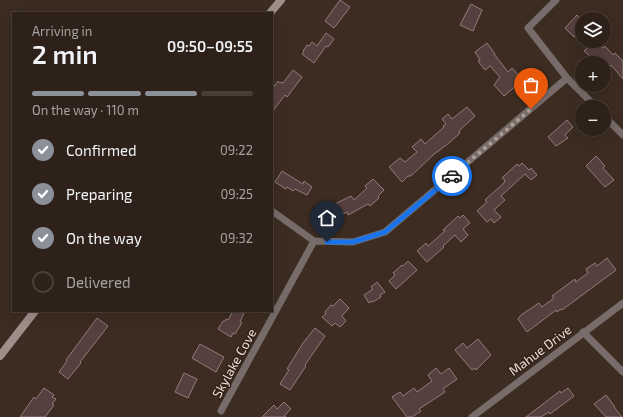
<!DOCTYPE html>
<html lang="en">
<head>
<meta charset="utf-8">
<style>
  :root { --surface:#2d2119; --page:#352922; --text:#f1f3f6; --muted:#a7a3a2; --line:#483e38; --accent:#8c9099 }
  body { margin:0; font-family:"Exo 2",sans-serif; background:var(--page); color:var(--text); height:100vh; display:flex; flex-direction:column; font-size:15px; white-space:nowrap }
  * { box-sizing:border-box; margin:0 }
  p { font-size:13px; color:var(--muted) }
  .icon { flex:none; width:22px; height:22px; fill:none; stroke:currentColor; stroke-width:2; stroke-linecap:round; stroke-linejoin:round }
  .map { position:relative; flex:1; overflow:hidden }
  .panel { position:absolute; left:12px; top:12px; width:261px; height:300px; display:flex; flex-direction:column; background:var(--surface); border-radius:0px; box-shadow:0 4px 16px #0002,0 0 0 1px var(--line) }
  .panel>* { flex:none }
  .buttons { position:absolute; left:575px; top:12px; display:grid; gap:8px }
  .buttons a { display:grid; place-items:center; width:36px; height:36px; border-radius:50%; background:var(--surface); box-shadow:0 4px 16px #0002,0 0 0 1px var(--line); font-size:20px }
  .pin { position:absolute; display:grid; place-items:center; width:34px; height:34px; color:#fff; margin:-41px -17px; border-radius:50% 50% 50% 0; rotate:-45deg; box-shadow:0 0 4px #0007 }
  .pin .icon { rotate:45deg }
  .courier { position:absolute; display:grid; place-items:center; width:40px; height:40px; margin:-20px; border:3px solid #1a73e8; border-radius:50%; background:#fff; color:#222; box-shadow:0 1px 5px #0007 }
  .summary em { font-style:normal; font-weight:600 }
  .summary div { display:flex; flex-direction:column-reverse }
  .summary { display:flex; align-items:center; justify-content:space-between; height:68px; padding:0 20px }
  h1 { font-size:26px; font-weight:600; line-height:30px }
  .bar { display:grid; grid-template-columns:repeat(4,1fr); gap:6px 4px; align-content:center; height:48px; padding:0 20px }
  .bar i { height:5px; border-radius:3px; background:var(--line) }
  .bar .selected { background:var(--accent) }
  .bar p { grid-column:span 4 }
  ol { padding:0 20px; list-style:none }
  li { display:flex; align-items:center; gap:12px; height:44px }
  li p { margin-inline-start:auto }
  li .icon { padding:4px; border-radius:50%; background:var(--accent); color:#fff; stroke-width:4 }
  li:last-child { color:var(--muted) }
  li i { width:22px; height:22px; border:2px solid var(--line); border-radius:50% }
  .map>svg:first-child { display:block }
  .building { fill:#56403f; stroke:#947b7a }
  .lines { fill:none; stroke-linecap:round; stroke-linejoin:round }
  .minor { stroke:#776c6a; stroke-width:7 }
  .secondary { stroke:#9f8e8a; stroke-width:8 }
  .done { stroke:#ada097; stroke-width:4; stroke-dasharray:0 7.2 }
  .route { stroke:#1a73e8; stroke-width:5 }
  .labels { text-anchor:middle; stroke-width:3; stroke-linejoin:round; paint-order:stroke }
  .street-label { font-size:13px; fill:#eaded7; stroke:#322217 }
</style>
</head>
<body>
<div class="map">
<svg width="623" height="417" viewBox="0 0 623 417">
  <rect width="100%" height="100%" fill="#3c2c21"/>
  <path class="building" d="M340,0L350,7L334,28L325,21Z
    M471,4L482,10L473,31L460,25Z
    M577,15L582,20V29L574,37L565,28Z
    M326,33L334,39L328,47L326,46L314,63L302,54L304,52L303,51L307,45L309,46L312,42L317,46Z
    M594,41H596L603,48L605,46L613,55L615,53L623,61V79L611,65L606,70L604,67V63H598L584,51Z
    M487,43L495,54H494L508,72L512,68L523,80L504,96L494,85L500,77L490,66L485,70L478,61L480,60L475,52Z
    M293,70L302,77L287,97L285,95L272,112V89L278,81L280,83L282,82L283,83Z
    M467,107L475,116L459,131L460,133L449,143L433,155L411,176H408L402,182L389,167L400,158L405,162L417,152L412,147L421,139L425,144L444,127L443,126L446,124L442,119L448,114L452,119Z
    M567,120L573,127L565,135L568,138L556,146L548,137Z
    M596,156L605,166L603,168L614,180L605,187L586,166Z
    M522,163L529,170L531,168L537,175L531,180L525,174L501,196L505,200L494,210L501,217L494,223L491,219L487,222L477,211L487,202L485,200L504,183L505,180L502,178L517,164L519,166Z
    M282,171L303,184L304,181L312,187L307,195L295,189L293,191L287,187L286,189L275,182Z
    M373,179L384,190L378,196L379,198L370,206L368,204L348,215L347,212L335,218L329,207L351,196L354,200L367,188L365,186Z
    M463,215L470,223L463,229L468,235L461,242L455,235L443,246L444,247L427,262L417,251L426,243L428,246L445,231L443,230L458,216L460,218Z
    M607,258L616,270L562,310L561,309L557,312L556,310L527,332L518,319L521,315L539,303L542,307L554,298L552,296L575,279L576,282L588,273L586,269L595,263L597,266Z
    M408,261L417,270L396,289L389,281L395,275L393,273L402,265L403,266Z
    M377,282L385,292L380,295L381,297L373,302L372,301L369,303L364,295L373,289L371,287Z
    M340,299L349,308L342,316L346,321L340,327L335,323L332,326L322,317L326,314L325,312L331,305L333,306Z
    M233,311H245L240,322L242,323L235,334L233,333L231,337L218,329L223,321H225L226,319L228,320Z
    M97,318L108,326L80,362L81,363L68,379L59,372L67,361L66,360Z
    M315,328L325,336L305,365L306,366L290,390L280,384L289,370L287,369L303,343Z
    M478,339L491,355L476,370L475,368L472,370L455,350L463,343L467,348Z
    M200,344L224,357L216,372L192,358Z
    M436,368L441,374L449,368L457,379L443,389L445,392L419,409L421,411L412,417H407L392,397L400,392L403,396L414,388L417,392L432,381L428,375Z
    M184,373L197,379L188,398L175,392Z
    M44,388L54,395L52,397L56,399L52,404L54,405L45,417H20L34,397L36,399Z
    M568,388L574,396L550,414L549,412L541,417H526L560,391L561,393Z
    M606,395L615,407H614L622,417H606L594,404Z
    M284,402L291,409L284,416L286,417H262L274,405L277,409Z"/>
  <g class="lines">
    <path class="minor" d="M556,0L528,28L567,78L596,107
      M604,116L623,135
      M272,211L314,241L353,242L385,232L567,78
      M583,332L623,372
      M221,411L314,241
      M472,417L623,303"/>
    <path class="secondary" d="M270,13L281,0
      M0,356L35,311"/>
  </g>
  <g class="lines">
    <path class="done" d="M452,176L531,109"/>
    <path class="route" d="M327,242H353L385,232L452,176"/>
  </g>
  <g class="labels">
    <g class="street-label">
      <text transform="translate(540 350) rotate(-37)" y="5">Mahue Drive</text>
      <text transform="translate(234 363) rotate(-61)" y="5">Skylake Cove</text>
    </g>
  </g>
</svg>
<div class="buttons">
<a><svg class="icon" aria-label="layers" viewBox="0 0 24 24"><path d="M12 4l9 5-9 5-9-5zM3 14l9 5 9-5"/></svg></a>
<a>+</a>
<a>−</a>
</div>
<div class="pin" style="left:531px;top:109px;background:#ea580c"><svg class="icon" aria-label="bag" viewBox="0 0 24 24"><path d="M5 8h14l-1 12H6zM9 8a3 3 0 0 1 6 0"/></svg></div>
<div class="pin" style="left:327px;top:242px;background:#1f2937"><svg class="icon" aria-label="home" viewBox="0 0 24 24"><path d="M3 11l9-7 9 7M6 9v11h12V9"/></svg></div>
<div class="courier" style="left:452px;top:176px"><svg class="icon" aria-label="car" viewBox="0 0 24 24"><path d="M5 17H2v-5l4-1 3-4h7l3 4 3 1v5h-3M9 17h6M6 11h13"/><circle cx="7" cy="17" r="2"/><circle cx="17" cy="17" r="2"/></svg></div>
<section class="panel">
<div class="summary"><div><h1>2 min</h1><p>Arriving in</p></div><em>09:50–09:55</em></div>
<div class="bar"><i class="selected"></i><i class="selected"></i><i class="selected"></i><i></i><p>On the way · 110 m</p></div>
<ol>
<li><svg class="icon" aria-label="check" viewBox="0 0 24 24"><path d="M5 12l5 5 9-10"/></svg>Confirmed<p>09:22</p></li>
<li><svg class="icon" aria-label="check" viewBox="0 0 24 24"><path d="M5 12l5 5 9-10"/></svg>Preparing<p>09:25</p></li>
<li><svg class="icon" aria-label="check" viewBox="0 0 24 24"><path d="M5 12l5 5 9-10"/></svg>On the way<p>09:32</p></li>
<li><i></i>Delivered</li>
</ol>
</section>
</div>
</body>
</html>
